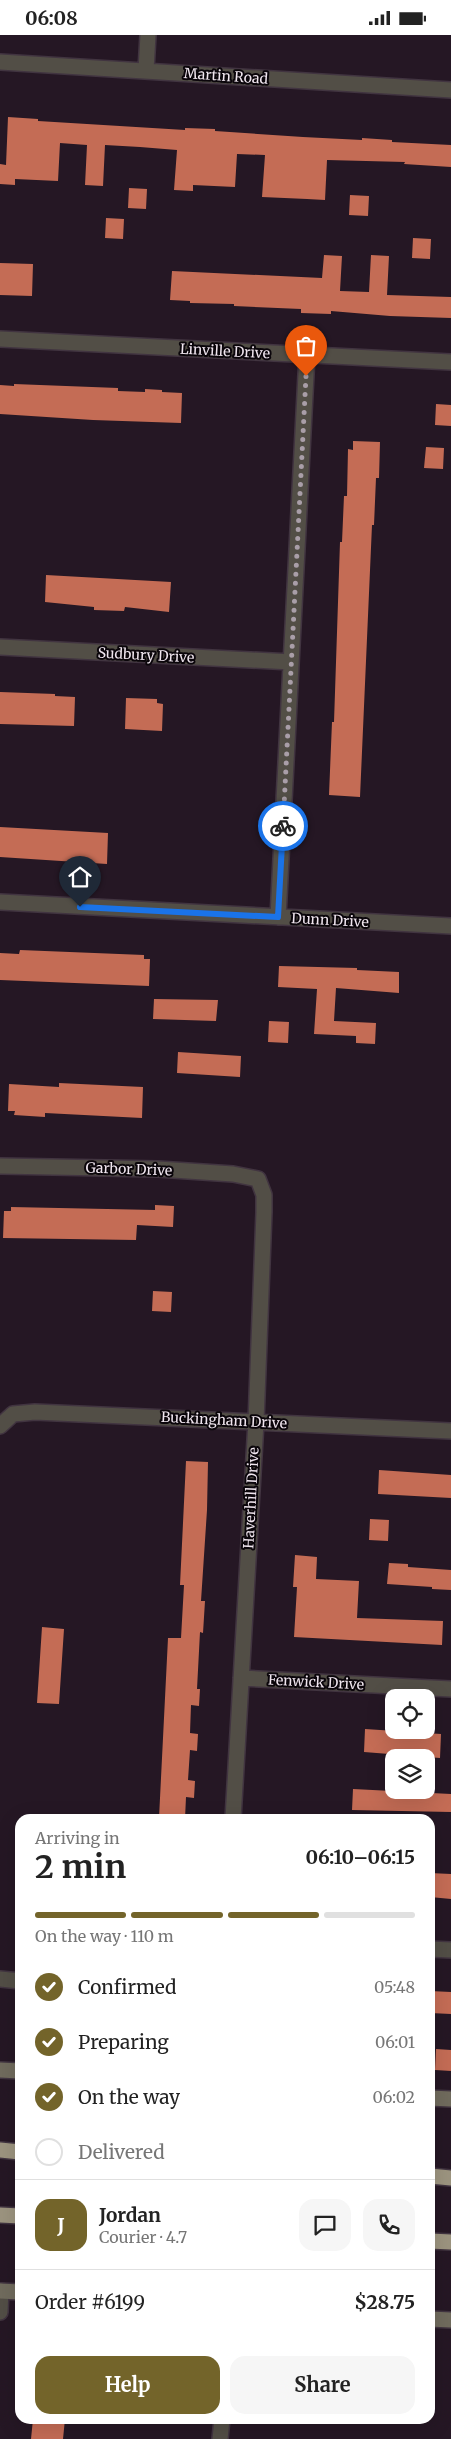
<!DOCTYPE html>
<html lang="en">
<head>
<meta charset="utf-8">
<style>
  :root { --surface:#fff; --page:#f6f6f6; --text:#222; --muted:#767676; --line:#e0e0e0; --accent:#73642a }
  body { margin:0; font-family:Merriweather,serif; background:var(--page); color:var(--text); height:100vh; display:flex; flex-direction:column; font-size:19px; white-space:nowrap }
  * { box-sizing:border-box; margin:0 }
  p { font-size:16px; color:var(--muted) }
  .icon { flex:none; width:28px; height:28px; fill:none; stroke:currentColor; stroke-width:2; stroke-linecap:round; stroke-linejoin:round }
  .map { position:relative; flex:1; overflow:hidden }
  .drawer { position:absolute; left:15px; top:1779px; width:420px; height:610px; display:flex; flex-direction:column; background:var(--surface); border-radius:15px; box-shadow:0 5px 20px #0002 }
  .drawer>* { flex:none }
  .buttons { position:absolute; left:385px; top:1654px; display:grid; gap:10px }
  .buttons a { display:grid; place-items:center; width:50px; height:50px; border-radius:10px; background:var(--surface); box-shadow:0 5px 20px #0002; font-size:25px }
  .pin { position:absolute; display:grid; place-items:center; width:42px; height:42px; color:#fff; margin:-51px -21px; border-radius:50% 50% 50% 0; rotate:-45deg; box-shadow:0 0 5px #0007 }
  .pin .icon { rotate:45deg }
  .courier { position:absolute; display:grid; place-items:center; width:50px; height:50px; margin:-25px; border:4px solid #1a73e8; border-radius:50%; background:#fff; color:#222; box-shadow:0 1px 6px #0007 }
  .headline em { font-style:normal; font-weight:700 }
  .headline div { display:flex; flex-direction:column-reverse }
  .headline { display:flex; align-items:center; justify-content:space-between; height:85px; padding:0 20px }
  h1 { font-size:32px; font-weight:700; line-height:38px }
  .bar { display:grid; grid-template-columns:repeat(4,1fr); gap:8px 5px; align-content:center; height:60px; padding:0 20px }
  .bar i { height:6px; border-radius:4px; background:var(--line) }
  .bar .on { background:var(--accent) }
  .bar p { grid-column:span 4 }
  .line { display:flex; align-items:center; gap:12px; padding:0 20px; border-top:1px solid var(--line) }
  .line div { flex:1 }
  .round { display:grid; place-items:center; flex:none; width:52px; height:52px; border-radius:15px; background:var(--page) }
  ol { padding:0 20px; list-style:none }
  li { display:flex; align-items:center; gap:15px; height:55px }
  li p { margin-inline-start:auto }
  li .icon { padding:5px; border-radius:50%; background:var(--accent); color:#fff; stroke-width:4 }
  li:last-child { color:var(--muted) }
  li i { width:28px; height:28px; border:2px solid var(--line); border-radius:50% }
  .button { display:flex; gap:10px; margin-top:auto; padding:10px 20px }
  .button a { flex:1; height:58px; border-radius:15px; background:var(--accent); color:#fff; font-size:20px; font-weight:700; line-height:58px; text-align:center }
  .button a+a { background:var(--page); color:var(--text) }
  .status { display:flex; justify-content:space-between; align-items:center; height:35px; padding:0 25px; background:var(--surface); direction:ltr }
  .status svg { height:14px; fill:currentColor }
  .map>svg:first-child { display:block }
  .building { fill:#c46c55 }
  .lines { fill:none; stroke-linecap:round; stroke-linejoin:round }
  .minor-casing { stroke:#413440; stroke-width:18 }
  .secondary-casing { stroke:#413440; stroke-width:18 }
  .motorway-casing { stroke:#413440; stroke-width:18 }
  .minor { stroke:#524e46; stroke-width:15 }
  .secondary { stroke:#706b5d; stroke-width:15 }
  .motorway { stroke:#9c947f; stroke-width:15 }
  .done { stroke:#a99ea8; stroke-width:5; stroke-dasharray:0 9 }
  .route { stroke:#1a73e8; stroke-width:6 }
  .labels { text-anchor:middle; stroke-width:4; stroke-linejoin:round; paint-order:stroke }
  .street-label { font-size:14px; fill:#f0e6ef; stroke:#0a050a }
</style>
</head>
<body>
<div class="status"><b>06:08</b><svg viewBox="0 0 49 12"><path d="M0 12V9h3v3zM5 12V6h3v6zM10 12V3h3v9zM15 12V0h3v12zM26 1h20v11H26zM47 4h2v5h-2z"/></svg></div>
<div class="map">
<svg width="451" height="2404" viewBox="0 0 451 2404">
  <rect width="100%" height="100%" fill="#251724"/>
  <path class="building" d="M8,82L38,84V86L185,95V93L215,94V96L303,102L362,105V103L392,105V107L451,110V132L404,129L405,127L327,125L325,165L307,164L262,162L265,120L237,119L235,152L193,150V156L174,155L177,115L140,112L105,110L103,151L85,150L87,110L60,108L58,146L15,144V150L0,149V129L6,130Z
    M129,153L147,154L146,174L128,173Z
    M350,160L369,161L368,181L349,180Z
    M106,183L124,184L123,204L105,203Z
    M413,203L431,204L430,224L412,223Z
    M324,220L342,221L340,256L369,257L371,220L389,221L387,260L451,262V283L390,281L331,276V279L301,278V274L234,271V269L190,268V266L170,265L172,236L322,243Z
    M0,228L33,229L32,261L0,260Z
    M14,349L118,353V356L145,357V354L162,355V357L182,358L181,388L93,385L0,379V350L14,351Z
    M436,369L451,370V391L435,390Z
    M353,406L380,407L379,443H376L374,490H372L360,762L329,760L332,687H334L340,507H342L344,461H347L348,414L353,415Z
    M426,412L444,413L443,434L424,433Z
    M46,540L171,547L169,577L125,572L124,576L94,575V572L45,567Z
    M0,657L55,659V661L75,662L74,691L0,689Z
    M126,663L157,664V668L163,669L162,696L125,694Z
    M0,792L108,798L107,829L0,822Z
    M20,915L144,920V924H150L149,951L0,945V918L19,919Z
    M279,931L357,933V935L399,937V958L336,953L334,986L376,988L375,1009L356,1008V1001L314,999L317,954L278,952Z
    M154,964L218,965L216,986L153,984Z
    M269,986L289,987L288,1008L268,1007Z
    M178,1017L241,1021L240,1042L177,1038Z
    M59,1048L143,1052L142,1083L45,1078V1082L14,1080L15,1076H8L9,1049L59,1052Z
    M155,1170L174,1171L173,1192L137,1190L136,1205L3,1203L4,1176H11V1172L155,1175Z
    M153,1256L172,1257L171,1277L152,1276Z
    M186,1426L208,1427L207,1475L201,1566H205L203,1598L200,1597L197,1654H200L199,1671L191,1670L190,1698L198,1699L197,1716L190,1715L188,1745L195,1746L194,1763L186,1762L185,1784H179L159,1783L168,1603H181L184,1550H180Z
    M379,1435L451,1440V1463L378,1459Z
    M370,1484L389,1485L388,1506L369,1505Z
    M295,1520L317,1522L316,1544L359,1546L357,1583L443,1586L442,1610L294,1602L297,1552H293Z
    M389,1528L408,1529V1532L451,1535V1555L432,1554V1552L387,1549Z
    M42,1592L64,1594L59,1669L37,1668Z
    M365,1694L441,1699L440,1723L364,1717Z
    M353,1754L451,1759V1777L352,1775Z
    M430,1838L451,1839V1864L430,1862Z
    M430,1956L451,1957V1979L430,1978Z
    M436,2014L451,2015V2036L435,2035Z
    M33,2384H65L63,2404H31Z"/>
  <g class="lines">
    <g class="minor-casing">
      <path id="minor" d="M0,27L451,55
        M146,35L148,0
        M0,304L451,327
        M0,612L291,627
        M0,867L451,891
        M278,882L307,320
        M0,1131L158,1134L233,1139L258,1144L264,1160V1177L256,1387L233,1784
        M0,1391L13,1379L35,1377L451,1396
        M241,1643L451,1654
        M430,1914L451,1915
        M0,1944L20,1946
        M0,2277L1,2256
        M220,2404L222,2384"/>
    </g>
    <g class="secondary-casing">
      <path id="secondary" d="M0,2035L20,2036
        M430,2063L451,2064
        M0,2256L20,2257
        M430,2284L451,2285"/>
    </g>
    <g class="motorway-casing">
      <path id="motorway" d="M0,2115L20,2117
        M430,2141L451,2143
        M0,2180L20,2181
        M430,2206L451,2207"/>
    </g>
    <use href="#minor" class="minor"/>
    <use href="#secondary" class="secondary"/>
    <use href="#motorway" class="motorway"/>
  </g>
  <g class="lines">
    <path class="done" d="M283,791L306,341"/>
    <path class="route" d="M80,872L278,882L283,791"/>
  </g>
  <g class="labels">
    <g class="street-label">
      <text transform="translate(226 41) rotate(4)" y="5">Martin Road</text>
      <text transform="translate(225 316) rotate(3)" y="5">Linville Drive</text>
      <text transform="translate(146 620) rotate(3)" y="5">Sudbury Drive</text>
      <text transform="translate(330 885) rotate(3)" y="5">Dunn Drive</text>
      <text transform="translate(129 1134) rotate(2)" y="5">Garbor Drive</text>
      <text transform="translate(224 1385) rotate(3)" y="5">Buckingham Drive</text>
      <text transform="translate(251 1463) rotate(-87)" y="5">Haverhill Drive</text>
      <text transform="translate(316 1647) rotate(3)" y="5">Fenwick Drive</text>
    </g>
  </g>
</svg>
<div class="buttons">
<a><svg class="icon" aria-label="locate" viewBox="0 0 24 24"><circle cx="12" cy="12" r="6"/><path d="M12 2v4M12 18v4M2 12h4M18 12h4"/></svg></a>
<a><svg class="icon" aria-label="layers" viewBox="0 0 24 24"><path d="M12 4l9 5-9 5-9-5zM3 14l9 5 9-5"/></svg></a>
</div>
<div class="pin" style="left:306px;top:341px;background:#ea580c"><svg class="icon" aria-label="bag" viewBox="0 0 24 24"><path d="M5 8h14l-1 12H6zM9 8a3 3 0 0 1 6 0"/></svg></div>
<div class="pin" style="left:80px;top:872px;background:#1f2937"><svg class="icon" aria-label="home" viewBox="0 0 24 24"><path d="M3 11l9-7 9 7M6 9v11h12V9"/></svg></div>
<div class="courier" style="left:283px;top:791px"><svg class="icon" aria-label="bike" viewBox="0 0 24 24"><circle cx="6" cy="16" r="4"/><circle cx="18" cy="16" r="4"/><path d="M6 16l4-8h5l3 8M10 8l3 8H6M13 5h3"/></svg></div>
<section class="drawer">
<div class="headline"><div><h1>2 min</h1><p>Arriving in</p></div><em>06:10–06:15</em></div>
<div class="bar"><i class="on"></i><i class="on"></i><i class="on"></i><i></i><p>On the way · 110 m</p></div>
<ol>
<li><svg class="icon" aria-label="check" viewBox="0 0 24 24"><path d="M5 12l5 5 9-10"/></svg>Confirmed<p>05:48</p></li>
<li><svg class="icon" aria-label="check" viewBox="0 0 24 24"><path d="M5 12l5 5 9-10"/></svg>Preparing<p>06:01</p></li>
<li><svg class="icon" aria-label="check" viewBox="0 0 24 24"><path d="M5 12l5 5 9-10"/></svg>On the way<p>06:02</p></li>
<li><i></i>Delivered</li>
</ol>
<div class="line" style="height:90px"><b class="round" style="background:var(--accent);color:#fff">J</b><div><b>Jordan</b><p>Courier · 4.7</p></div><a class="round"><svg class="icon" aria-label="chat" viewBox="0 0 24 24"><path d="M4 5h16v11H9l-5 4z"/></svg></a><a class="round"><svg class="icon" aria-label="phone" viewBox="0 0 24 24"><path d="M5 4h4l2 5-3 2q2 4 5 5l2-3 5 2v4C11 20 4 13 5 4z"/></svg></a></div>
<div class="line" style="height:65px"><div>Order #6199</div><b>$28.75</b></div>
<div class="button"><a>Help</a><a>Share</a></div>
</section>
</div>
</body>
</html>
